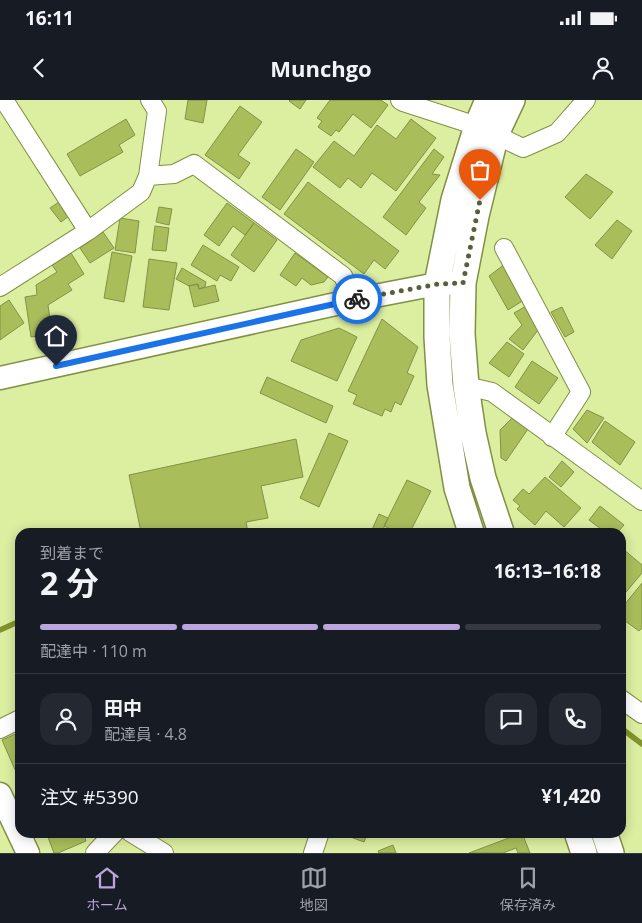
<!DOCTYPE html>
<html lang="ja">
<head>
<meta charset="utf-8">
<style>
  :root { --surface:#171b24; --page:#242831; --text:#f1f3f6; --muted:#9ea1a6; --line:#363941; --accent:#bba5dd }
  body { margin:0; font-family:"Open Sans","Noto Sans JP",sans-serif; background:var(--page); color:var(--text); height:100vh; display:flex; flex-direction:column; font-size:19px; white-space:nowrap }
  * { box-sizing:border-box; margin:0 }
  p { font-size:16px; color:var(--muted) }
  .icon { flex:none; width:28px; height:28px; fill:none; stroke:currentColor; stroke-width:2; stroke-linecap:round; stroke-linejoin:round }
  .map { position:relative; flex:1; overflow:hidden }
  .side { position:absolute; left:15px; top:428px; width:611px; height:310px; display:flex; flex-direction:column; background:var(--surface); border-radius:15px; box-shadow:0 2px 12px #0003 }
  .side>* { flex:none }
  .pin { position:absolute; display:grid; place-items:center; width:42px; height:42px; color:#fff; margin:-51px -21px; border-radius:50% 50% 50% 0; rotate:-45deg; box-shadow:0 0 5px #0007 }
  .pin .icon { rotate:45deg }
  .courier { position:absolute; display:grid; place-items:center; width:50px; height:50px; margin:-25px; border:4px solid #1a73e8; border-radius:50%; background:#fff; color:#222; box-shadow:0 1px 6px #0007 }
  .headline em { font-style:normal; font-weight:700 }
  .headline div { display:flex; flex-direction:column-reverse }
  .headline { display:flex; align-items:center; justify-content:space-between; height:85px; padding:0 25px }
  h1 { font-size:32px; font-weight:700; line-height:38px }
  .bar { display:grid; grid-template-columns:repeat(4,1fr); gap:8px 5px; align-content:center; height:60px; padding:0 25px }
  .bar i { height:6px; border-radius:4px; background:var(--line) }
  .bar .selected { background:var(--accent) }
  .bar p { grid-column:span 4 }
  .line { display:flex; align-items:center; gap:12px; padding:0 25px; border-top:1px solid var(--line) }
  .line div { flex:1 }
  .round { display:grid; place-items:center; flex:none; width:52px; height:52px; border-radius:15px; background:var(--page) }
  .status { display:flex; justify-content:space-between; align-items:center; height:35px; padding:0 25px; background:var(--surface); direction:ltr }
  .status svg { height:14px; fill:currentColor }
  header { display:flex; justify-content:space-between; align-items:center; height:65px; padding:0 25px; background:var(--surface); font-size:22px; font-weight:700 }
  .dock { display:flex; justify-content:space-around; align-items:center; height:70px; border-top:1px solid var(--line); background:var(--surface); font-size:14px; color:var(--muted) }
  .dock a { display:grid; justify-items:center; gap:2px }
  .dock .selected { color:var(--accent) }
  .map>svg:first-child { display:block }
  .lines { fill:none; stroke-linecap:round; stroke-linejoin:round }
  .stream { stroke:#80932d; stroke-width:5.5 }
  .building { fill:#a9be5b; stroke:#829247 }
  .minor-casing { stroke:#809045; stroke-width:20 }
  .tertiary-casing { stroke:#809045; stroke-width:25 }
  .secondary-casing { stroke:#809045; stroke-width:28 }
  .minor { stroke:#fff; stroke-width:18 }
  .tertiary { stroke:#fff; stroke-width:22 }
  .secondary { stroke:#fff; stroke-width:25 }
  .done { stroke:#576038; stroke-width:5; stroke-dasharray:0 9 }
  .route { stroke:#1a73e8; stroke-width:6 }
</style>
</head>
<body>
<div class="status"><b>16:11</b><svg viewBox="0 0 49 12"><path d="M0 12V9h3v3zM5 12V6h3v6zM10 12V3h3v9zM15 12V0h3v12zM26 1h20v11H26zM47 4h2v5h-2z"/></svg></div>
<header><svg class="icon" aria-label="back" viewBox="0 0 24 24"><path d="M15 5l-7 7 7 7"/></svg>Munchgo<svg class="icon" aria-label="person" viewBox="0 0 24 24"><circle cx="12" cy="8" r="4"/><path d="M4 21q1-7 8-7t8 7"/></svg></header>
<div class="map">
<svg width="642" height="753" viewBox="0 0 642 753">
  <rect width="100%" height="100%" fill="#dceea0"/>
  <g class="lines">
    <path class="stream" d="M0,530L20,521
      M621,628L642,644"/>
  </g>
  <path class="building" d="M188,0H207L203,23L185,19Z
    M290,0H306L300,9L289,1Z
    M330,0H381L388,5L371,28L353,14L339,32L336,30L331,36L318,27L322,21L317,18Z
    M240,6L262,22L238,55L250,63L239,79L205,55Z
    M126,19L135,35L119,45L123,52L80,76L67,54Z
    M411,19L436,38L396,91L372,73L361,88L348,78L340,88L313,67L334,41L354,56L377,25L396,39Z
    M296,49L314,62L280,110L262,97Z
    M434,49L444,57L432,74L440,75L419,102L426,108L406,135L383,117Z
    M586,74L613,92L590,119L565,97Z
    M308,82L399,151L385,169L374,160L364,174L284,114Z
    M59,102L69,116L61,122L50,108Z
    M227,103L254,123L245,135L233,126L219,146L204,135Z
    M159,107L172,109L169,125L156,122Z
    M120,118L139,121L135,153L115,150Z
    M617,120L632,131L612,159L595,145Z
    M254,123L277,140L254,172L231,155Z
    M155,126L169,128L166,151L152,150Z
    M103,132L114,148L90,163L80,148Z
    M203,145L239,167L231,181L220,175L217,181L191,165Z
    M112,152L132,156L124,202L104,198Z
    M71,153L84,174L68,184L72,190L48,205L52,234L31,237L25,197L37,195L36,185L57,172L52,165Z
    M295,153L328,177L324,182L311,185L302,178L296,186L280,175Z
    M149,159L177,163L169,210L143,207Z
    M505,164L524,200L508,210L489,176Z
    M182,168L206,182L205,187L199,189L198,184L189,186L176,179Z
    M197,184L199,189L215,185L219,201L194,207L189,186Z
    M9,200L24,223L0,240V206Z
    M528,205L538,230L523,250L509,239L522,225L514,213Z
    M562,207L574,232L565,237L551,212Z
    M382,219L418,247L407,273L414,276L401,305L395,302L391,312L385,309L382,316L353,304L357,295L348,291Z
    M339,228L357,237L337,281L291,261L301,240Z
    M507,242L524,254L509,277L489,263Z
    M532,261L558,278L539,304L515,287Z
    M267,277L333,306L326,323L260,293Z
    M587,310L604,318L587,343L573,329Z
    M512,318L528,329L506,361L501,358L500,330Z
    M605,321L635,342L620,365L592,342Z
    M329,333L348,341L319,407L300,398Z
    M296,339L303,377L261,386L268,418L246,422L248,432H141L129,375Z
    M562,361L574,372L561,387L549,377Z
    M545,377L581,408L564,427L546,411L535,425L517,409L520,406L513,400L523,389L529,394Z
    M407,380L431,391L410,432H397L384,426Z
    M600,406L624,425L618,432H605L589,420Z
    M379,414L388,418L382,432H371Z
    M623,449L642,465V473L621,498V451Z
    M642,483V528L639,531L621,518V509Z
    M20,632V681L2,640Z
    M46,732H90L84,735L86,741L58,753H54Z
    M337,732H368L364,742Z
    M522,733L530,753H518L516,748L503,753H469Z
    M393,745L396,753H379L378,751Z"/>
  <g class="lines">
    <g class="minor-casing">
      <path id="minor" d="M4,0L88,131
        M400,0L403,2L477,26L523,48L557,33L586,0
        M148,76L174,74L194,64L343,176L354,200
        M504,148L581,292L552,337
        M0,187L88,131L141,92L148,76L157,11L150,0
        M466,286L492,292L642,401
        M621,599L642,614
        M0,629L20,619
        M130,732L164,753
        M95,753L115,732
        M313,753L320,732"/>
    </g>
    <g class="tertiary-casing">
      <path id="tertiary" d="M0,278L354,200L437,184L463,183
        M0,694L28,753"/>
    </g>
    <g class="secondary-casing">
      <path id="secondary" d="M471,432L457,388L440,285L437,237V184L454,100L477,26L488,0
        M501,432L483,378L473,333L466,286L462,234L463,183L476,116L496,34L512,0
        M577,732L584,753
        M604,732L611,753"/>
    </g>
    <use href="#minor" class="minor"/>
    <use href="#tertiary" class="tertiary"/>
    <use href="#secondary" class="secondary"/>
  </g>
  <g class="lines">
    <path class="done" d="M357,199L438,184L463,183L480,100"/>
    <path class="route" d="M56,266L357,199"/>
  </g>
</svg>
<div class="pin" style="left:480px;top:100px;background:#ea580c"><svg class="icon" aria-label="bag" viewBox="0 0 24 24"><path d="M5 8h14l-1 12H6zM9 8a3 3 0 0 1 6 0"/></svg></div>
<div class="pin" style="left:56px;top:266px;background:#1f2937"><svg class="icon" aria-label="home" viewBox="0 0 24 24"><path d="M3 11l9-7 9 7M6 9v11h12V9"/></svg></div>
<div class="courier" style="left:357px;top:199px"><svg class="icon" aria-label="bike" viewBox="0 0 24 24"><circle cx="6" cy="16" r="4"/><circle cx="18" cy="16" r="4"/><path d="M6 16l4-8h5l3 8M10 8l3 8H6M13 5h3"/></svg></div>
<section class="side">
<div class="headline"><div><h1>2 分</h1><p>到着まで</p></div><em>16:13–16:18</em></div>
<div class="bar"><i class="selected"></i><i class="selected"></i><i class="selected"></i><i></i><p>配達中 · 110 m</p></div>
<div class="line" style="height:90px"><a class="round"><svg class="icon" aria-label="person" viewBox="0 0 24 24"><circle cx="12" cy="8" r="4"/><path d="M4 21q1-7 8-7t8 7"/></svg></a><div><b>田中</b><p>配達員 · 4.8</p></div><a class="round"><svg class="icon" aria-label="chat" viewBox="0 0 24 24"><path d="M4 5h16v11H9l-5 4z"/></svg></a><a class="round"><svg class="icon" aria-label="phone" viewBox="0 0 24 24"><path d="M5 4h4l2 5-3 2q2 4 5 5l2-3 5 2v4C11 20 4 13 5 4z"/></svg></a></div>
<div class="line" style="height:65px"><div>注文 #5390</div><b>¥1,420</b></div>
</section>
</div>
<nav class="dock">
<a class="selected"><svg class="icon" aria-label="home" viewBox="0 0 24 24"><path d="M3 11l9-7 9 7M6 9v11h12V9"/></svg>ホーム</a>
<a><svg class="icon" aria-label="map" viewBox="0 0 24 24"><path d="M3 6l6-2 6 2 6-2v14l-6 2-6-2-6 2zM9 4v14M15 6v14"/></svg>地図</a>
<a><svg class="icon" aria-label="saved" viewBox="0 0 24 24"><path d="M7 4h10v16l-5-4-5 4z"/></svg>保存済み</a>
</nav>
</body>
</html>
